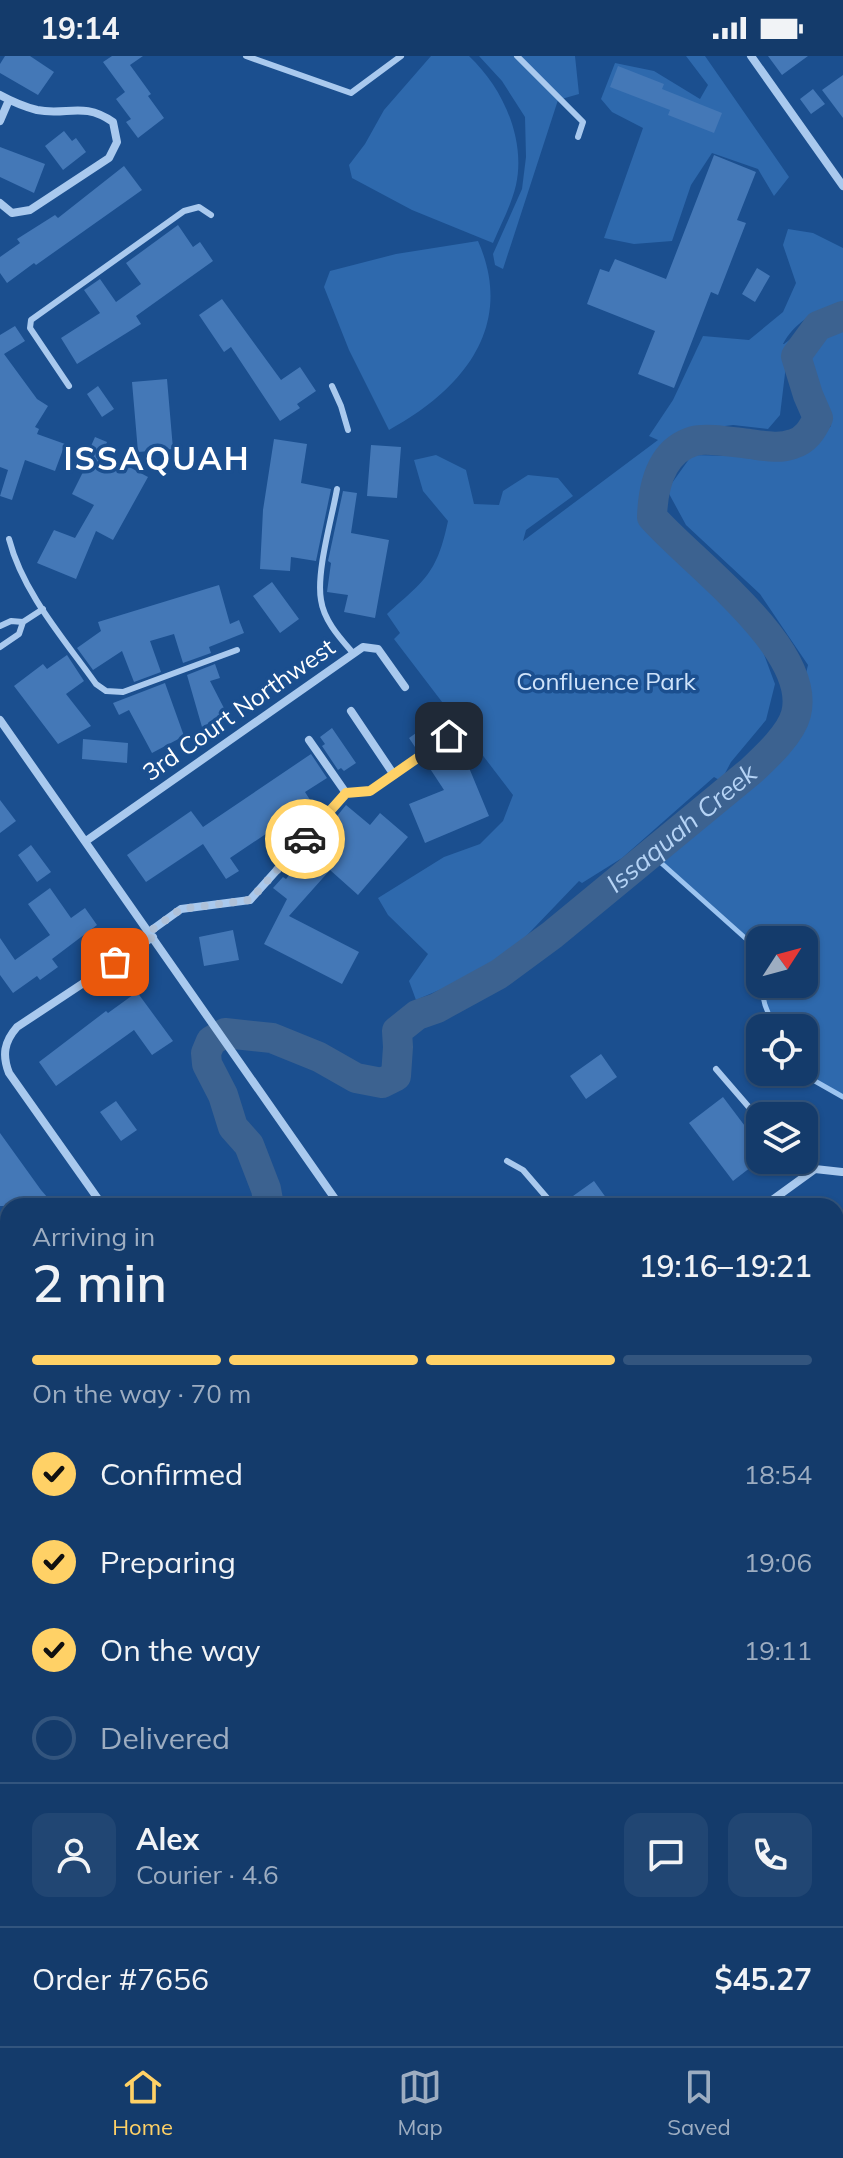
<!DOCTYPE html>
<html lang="en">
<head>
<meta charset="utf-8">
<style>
  :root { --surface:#143b6b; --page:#214673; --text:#f1f3f6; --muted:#9dadc1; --line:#33557e; --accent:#ffd166 }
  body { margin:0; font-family:Mulish,sans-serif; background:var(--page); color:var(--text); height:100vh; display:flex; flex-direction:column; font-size:30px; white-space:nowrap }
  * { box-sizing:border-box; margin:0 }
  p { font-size:26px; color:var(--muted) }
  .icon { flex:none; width:44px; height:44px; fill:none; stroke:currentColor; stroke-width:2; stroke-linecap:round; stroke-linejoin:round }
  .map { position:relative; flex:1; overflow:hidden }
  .sheet { position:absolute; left:0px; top:1142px; width:844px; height:848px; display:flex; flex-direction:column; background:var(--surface); border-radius:24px 24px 0 0; box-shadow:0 2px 6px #0004,0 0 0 2px var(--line) }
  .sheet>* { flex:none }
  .needle { width:52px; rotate:54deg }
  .fabs { position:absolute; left:746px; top:870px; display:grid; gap:16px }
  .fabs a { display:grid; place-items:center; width:72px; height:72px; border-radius:16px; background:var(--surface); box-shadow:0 2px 6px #0004,0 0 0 2px var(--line); font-size:40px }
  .pin { position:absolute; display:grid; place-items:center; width:68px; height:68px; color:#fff; margin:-34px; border-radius:16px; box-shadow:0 4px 12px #0006 }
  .courier { position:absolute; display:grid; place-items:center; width:80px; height:80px; margin:-40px; border:6px solid #ffd166; border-radius:50%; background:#fff; color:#222; box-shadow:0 2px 10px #0007 }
  .headline em { font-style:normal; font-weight:600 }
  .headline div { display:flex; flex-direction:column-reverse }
  .headline { display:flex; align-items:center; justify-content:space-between; height:136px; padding:0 32px }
  h1 { font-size:52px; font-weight:600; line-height:60px }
  .bar { display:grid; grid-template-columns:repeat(4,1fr); gap:12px 8px; align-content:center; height:96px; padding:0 32px }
  .bar i { height:10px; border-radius:6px; background:var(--line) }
  .bar .active { background:var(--accent) }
  .bar p { grid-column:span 4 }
  .line { display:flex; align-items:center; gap:20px; padding:0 32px; border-top:2px solid var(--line) }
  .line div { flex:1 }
  .round { display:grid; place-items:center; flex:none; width:84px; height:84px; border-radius:16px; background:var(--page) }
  ol { padding:0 32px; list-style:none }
  li { display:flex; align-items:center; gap:24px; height:88px }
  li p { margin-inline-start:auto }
  li .icon { padding:8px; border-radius:50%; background:var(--accent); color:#111; stroke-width:4 }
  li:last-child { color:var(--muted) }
  li i { width:44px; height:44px; border:4px solid var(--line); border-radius:50% }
  .status { display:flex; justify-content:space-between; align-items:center; height:56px; padding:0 40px; background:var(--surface); direction:ltr }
  .status svg { height:22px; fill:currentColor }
  .tabs { display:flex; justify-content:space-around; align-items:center; height:112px; border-top:2px solid var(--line); background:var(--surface); font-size:22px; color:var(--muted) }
  .tabs a { display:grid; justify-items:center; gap:4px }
  .tabs .active { color:var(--accent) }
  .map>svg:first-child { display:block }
  .green { fill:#2e69ad; fill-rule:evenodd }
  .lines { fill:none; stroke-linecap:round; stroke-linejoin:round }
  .stream { stroke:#9cc4f0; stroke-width:5 }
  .river { stroke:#3c6290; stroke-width:30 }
  .building { fill:#4478b7 }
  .lane { stroke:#a9c9ee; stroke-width:6 }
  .street { stroke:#a9c9ee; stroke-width:8 }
  .secondary { stroke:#d6e6fa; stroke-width:16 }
  .done { stroke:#afc1d8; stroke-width:8; stroke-dasharray:0 14.4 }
  .route { stroke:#ffd166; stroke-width:10 }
  .labels { text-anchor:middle; stroke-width:7; stroke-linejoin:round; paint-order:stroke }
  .park-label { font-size:24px; fill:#cfe3fa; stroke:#1b4f8f }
  .street-label { font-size:24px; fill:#fff; stroke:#1b4f8f }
  .water-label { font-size:26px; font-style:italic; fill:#b5d3f5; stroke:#1b4f8f }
  .district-label { font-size:32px; font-weight:bold; letter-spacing:2px; fill:#fff; stroke:#1b4f8f }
</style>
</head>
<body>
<div class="status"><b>19:14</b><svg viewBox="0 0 49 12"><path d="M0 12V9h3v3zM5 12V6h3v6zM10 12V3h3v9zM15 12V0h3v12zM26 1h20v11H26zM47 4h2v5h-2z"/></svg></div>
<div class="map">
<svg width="843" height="1990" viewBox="0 0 843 1990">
  <rect width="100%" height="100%" fill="#1b4f8f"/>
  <path class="green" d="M431,0H469C503,32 526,83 516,129C511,150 501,168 493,187L412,154L352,122L349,109L365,88L384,54Z
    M479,0H575L579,38L558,44L503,213L495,209L493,198L522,133L526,101L525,61L502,25Z
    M686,0H705L789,121L774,140L758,113L712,97L691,129L672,185L634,188L604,182L643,72L612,56L601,43L615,7L654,15L700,43L708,29Z
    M788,173L813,177L843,192V257L817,267L787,301L780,359L768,373L733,369L693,374L653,408L643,438L647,472L718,537L759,585L775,628L766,664L731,706L721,725L714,721L622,802L582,827L579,825L508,899L465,923L416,944L409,925L428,898L388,859L378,842L444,801L480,788L503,765L513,739L394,583L400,577L387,558C426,523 437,517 448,465L423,435L414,404L436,399L466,414L474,448L499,449L503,435L528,419L558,422L573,440L526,474L523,485L658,384L649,380L673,344L703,280L749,284L783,256L796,227L783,189ZM834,250L784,288H783C793,269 814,254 834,250Z
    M478,185C516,271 462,334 389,374L349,294L324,231L330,215L396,198Z
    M843,269V1041L799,1016H804V972H774L765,949L760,928H804V884H760V926L752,889L650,797C692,762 777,708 796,657C802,642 804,624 808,609L760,538L686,469L667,434L692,399L732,400L774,405L804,398L831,370L808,307L825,276Z"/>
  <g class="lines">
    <path class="stream" d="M650,797L753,889L760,926
      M760,928L765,949L774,972
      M799,1016L843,1041"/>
    <g class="river">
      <path id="s1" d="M269,1150L266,1133L249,1089L233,1071L223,1039L207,1008L206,997L211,985L225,977L272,982L319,1001L356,1022L382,1027L396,1020L398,991L397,975L417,959L437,952L499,918L552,879L751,715C766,701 791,678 796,658C813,593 690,505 652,461C653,431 660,395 694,385C707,381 737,387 750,388C765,390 779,393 793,388C806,384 812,374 818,362L808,339L796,300L818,270L843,260"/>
      <path d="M0,1250L8,1251"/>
    </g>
  </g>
  <path class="building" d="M5,0H30L54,16L38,39L0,17V8Z
    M112,0H143L130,9L151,38L148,40L164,62L138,82L126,66L131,63L116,43L125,36L103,6Z
    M768,0H808L782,19Z
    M618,10L664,28L662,33L722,57L714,77L668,59L670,54L610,31Z
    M843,19V62L822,34Z
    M813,33L825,48L811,58L800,43Z
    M64,75L72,85L76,82L86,96L63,114L45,90Z
    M0,91L45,108L34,137L0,121Z
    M714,99L756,116L737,164L746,167L718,239L711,236L674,332L638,318L655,275L587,248L600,213L609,216L615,203L666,223Z
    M124,110L142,134L36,209L34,207L7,227L0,217V201L20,187L17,183L55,159L58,162Z
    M178,169L193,191L200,186L213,205L136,260L141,268L77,308L61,282L100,257L84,234L100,223L116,246L141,228L126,207Z
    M757,212L770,220L755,246L742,238Z
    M222,243L281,324L300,311L316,335L297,348L300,352L280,365L231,291L224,296L199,259Z
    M15,270L25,285L4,298L37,343L48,350L35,371L39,373L37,378L65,388L55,415L25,404L12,444L0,440L8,414L0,411V279Z
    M167,323L173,393L138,396L132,326Z
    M98,330L114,353L102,361L87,338Z
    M95,381L107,386L103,397L148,421L113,484L96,475L76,523L37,507L54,474L75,482L94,449L72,438L87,408L84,406Z
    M274,383L307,388L301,427L331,433L316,505L291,501L290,515L260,513L263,454Z
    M371,389L401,391L397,442L367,440Z
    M343,435L357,437L351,477L389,484L375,562L344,556L348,539L327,536L331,507L328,505Z
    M272,526L299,563L280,577L253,540Z
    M219,529L230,568L239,564L244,577L209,591L211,597L183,607L174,578L150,585L161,616L134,626L122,595L93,614L77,592L101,575L98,566Z
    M67,599L84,625L66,638L91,670L58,688L14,630L43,608L47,613Z
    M215,608L220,622L210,625L227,658L202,671L187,619Z
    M165,627L184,680L152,697L129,654L119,659L113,647Z
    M440,660L449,673L417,694L409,682Z
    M332,672L356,707L344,715L341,712L338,714L322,690L325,688L320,681Z
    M83,683L128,687L127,707L82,703Z
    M455,683L459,688L461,686L470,698L465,702L489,760L425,787L409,748L444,734L425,705Z
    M311,698L327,722L305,736L312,747L230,802L239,815L226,823L203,788L146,826L127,799L191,755L203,771Z
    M0,744L16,765L0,777Z
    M346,749L370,769L380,757L408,781L358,839L330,814L289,860L359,896L342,928L264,888L287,843L273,832L283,821L286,823Z
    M31,789L51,816L37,826L18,799Z
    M50,832L71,862L85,852L97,869L52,903L58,911L40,924L37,920L13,937L0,919V882L15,904L50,879L28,848Z
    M233,874L239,904L204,910L199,881Z
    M137,936L173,985L152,999L134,974L56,1030L39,1006L106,955L108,957Z
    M601,998L617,1021L586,1043L570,1020Z
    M723,1041L760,1090V1104L733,1125L689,1067Z
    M116,1045L137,1074L121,1085L100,1056Z
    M0,1077L41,1134L55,1150H0Z
    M594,1125L612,1150H580L573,1140Z"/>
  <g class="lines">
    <path class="lane" d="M246,0L351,37L401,0
      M517,0L583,66L578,81
      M69,330L30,272L31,264L184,155L199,151L211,159
      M332,330L341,350L348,374
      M337,433C332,462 316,516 321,544C324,565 340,582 353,597
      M9,483C23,537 64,583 96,628L106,635L123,636L237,594
      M0,570L11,565L23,566
      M0,591L19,578L23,566L43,553
      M716,1013L760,1064
      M802,1104L815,1113
      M507,1105L523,1114L554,1150
      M836,1235L843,1245
      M836,1722L843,1716
      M148,1982L154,1990
      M316,1990L323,1982
      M415,1990L425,1985L439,1990"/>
    <path class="street" d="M751,0L843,130
      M0,39C11,45 25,51 37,54C67,60 83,45 113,66L117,86L109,102L30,154L12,157L0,147
      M0,65L9,44
      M351,655L394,719
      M0,664L340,1150
      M309,684L346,737
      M86,785L363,591L378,593L405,631
      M149,876L181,853L250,844L346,737L370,735L449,680
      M103,1150L9,1017C2,999 4,986 17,971L153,881
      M764,1150L815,1113L842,1116
      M836,1309L843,1300
      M0,1702L8,1696
      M836,1752L843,1762
      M0,1797L8,1809
      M0,1874L8,1869
      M414,1990H415
      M839,1990L843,1988"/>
    <path class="secondary" d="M836,1473L843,1468
      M103,1990L114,1982"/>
  </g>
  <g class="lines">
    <path class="done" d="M115,906L153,881L149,876L181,853L250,844L305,783"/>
    <path class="route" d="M305,783L346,737L370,735L449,680"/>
  </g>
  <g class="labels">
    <g class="park-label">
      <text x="606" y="634">Confluence Park</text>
    </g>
    <g class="street-label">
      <text transform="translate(239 654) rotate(-35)" y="8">3rd Court Northwest</text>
    </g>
    <g class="water-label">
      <text dy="9" stroke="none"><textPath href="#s1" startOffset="776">Issaquah Creek</textPath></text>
    </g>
    <g class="district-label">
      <text x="157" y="414">ISSAQUAH</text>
    </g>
  </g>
</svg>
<div class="fabs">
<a><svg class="needle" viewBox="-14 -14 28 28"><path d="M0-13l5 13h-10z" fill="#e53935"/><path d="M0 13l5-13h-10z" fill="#9dadc1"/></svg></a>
<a><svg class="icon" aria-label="locate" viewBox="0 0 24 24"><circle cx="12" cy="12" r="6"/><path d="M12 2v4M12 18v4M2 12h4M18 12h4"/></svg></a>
<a><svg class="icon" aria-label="layers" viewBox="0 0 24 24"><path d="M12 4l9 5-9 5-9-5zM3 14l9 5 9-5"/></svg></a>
</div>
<div class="pin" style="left:115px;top:906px;background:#ea580c"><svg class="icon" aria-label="bag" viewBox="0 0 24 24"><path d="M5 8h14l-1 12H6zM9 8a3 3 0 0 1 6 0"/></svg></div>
<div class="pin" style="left:449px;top:680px;background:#1f2937"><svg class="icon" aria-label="home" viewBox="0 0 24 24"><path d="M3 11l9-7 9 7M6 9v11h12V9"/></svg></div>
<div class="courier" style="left:305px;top:783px"><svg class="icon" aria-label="car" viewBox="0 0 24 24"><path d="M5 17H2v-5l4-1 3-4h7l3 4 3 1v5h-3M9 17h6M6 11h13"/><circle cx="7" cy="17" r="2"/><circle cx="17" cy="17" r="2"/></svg></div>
<section class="sheet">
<div class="headline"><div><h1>2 min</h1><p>Arriving in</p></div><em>19:16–19:21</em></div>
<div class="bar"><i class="active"></i><i class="active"></i><i class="active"></i><i></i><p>On the way · 70 m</p></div>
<ol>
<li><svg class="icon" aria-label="check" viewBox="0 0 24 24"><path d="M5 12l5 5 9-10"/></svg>Confirmed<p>18:54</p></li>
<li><svg class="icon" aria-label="check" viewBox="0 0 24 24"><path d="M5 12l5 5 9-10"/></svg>Preparing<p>19:06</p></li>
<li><svg class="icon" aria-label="check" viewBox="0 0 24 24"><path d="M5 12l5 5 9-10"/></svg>On the way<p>19:11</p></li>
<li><i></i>Delivered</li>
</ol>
<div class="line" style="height:144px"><a class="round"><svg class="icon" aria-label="person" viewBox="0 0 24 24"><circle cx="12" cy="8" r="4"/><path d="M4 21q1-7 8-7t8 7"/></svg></a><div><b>Alex</b><p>Courier · 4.6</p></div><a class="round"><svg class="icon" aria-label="chat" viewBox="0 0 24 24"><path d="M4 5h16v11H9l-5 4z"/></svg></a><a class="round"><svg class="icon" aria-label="phone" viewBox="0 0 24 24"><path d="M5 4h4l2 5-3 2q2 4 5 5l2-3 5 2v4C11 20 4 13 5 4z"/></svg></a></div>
<div class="line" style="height:104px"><div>Order #7656</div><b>$45.27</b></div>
</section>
</div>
<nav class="tabs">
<a class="active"><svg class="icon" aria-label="home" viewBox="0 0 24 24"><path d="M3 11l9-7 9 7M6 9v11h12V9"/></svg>Home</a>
<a><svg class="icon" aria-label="map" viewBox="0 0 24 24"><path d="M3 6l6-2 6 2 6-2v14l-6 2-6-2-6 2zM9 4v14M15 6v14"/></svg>Map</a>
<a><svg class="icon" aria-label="saved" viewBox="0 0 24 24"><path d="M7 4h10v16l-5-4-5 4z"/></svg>Saved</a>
</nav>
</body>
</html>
